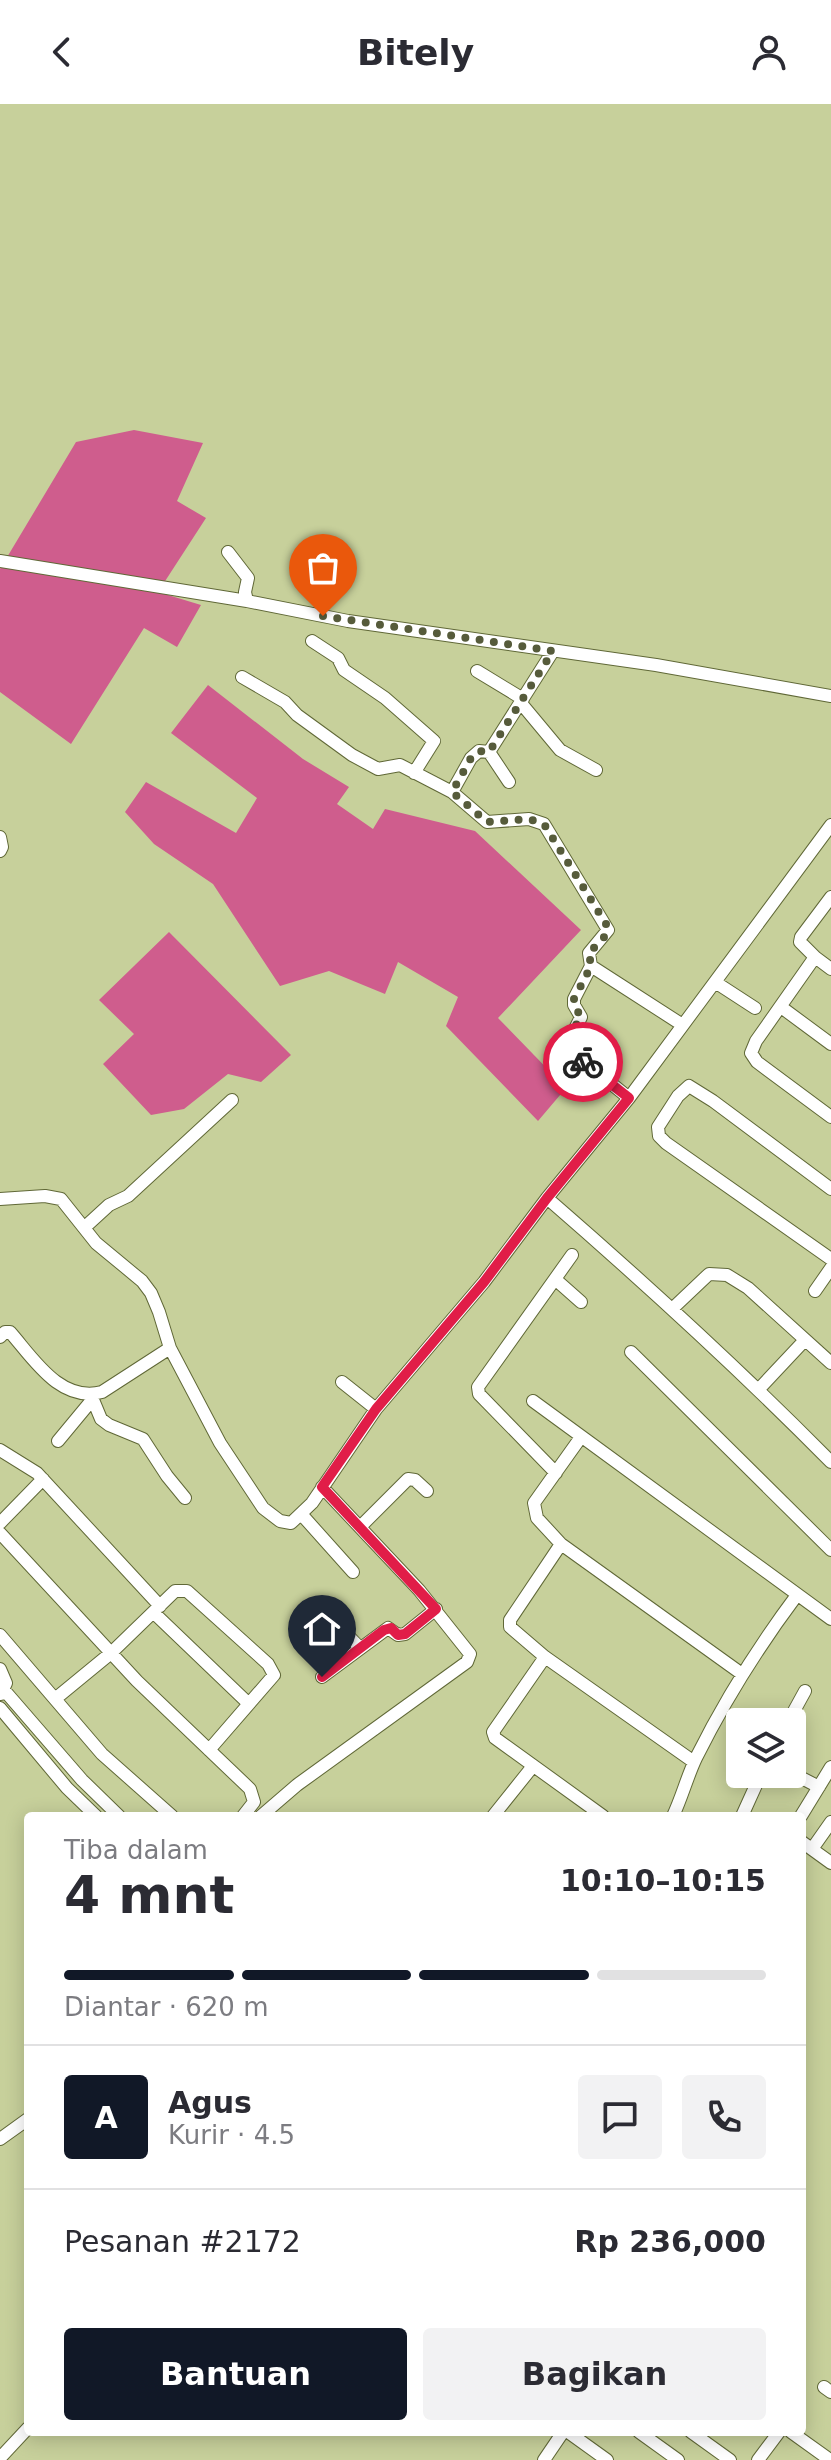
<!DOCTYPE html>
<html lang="id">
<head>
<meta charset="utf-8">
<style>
  :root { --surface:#fff; --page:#f2f2f3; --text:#2b2b33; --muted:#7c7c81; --line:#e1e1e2; --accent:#111827 }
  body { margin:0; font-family:"DejaVu Sans",sans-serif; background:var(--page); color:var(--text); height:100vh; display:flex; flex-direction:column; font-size:30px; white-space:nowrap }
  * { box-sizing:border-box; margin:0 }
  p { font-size:26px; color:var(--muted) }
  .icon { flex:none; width:44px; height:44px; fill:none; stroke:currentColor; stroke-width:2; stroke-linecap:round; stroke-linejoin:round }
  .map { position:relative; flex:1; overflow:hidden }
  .sheet { position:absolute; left:24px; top:1708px; width:782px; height:624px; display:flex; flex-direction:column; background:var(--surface); border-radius:8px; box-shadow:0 4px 20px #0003 }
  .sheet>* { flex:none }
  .controls { position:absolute; left:726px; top:1604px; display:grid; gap:16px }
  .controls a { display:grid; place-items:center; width:80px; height:80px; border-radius:8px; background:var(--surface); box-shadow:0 4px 20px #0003; font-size:40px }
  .pin { position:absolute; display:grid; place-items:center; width:68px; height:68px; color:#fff; margin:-82px -34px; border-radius:50% 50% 50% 0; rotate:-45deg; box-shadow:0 0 8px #0007 }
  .pin .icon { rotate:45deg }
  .courier { position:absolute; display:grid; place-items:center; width:80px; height:80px; margin:-40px; border:6px solid #e11d48; border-radius:50%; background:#fff; color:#222; box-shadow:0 2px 10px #0007 }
  .headline em { font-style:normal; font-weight:700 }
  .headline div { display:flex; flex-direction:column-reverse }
  .headline { display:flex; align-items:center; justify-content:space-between; height:136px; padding:0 40px }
  h1 { font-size:52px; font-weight:700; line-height:60px }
  .bar { display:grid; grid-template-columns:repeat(4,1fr); gap:12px 8px; align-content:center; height:96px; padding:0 40px }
  .bar i { height:10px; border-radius:6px; background:var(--line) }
  .bar .current { background:var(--accent) }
  .bar p { grid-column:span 4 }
  .line { display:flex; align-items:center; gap:20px; padding:0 40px; border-top:2px solid var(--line) }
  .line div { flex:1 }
  .round { display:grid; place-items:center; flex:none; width:84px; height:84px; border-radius:8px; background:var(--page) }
  .action { display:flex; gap:16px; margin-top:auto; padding:16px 40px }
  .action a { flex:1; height:92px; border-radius:8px; background:var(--accent); color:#fff; font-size:32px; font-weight:700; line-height:92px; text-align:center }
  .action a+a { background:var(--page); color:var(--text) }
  header { display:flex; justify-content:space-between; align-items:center; height:104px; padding:0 40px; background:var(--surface); font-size:36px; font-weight:700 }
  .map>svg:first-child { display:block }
  .forest { fill:#cf5d8d }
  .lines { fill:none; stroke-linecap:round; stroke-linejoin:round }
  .minor-casing { stroke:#606837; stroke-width:14 }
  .minor { stroke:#fff; stroke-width:12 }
  .done { stroke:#565b3b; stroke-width:8; stroke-dasharray:0 14.4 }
  .route { stroke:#e11d48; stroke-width:10 }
</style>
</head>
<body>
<header><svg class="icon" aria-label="back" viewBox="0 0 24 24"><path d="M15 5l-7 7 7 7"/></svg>Bitely<svg class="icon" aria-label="person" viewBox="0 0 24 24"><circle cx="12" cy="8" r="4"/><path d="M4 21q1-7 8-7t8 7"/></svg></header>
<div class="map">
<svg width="831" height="2356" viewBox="0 0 831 2356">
  <rect width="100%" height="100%" fill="#c7d09b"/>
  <path class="forest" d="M134,326L203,339L177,397L206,414L158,488L201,501L177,543L144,524L71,640L0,588V465L76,338Z
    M208,581L303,655L349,683L337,700L373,725L385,705L475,727L581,826L498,914L566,984L538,1017L446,922L458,893L398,858L385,890L329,867L280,882L213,780L154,740L125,708L146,678L236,729L257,694L171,629Z
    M169,828L291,951L261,978L228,970L184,1005L151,1011L103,960L134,930L99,896Z"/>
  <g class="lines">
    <g class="minor-casing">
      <path id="minor" d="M228,448L248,474L245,488L247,497
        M0,457L247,497L348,517L656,561L831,592
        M312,537L338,554L344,566L385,594L434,637L414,669
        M477,567L523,595
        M242,573L285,598L297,611L352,651L378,665L400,661L452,688L487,718L529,715L544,720L608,826L589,849L591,862L681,920
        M520,598L560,646L596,666
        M489,648L509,678
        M452,688L471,654L479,647L489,648L553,547
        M831,721L629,994L547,1094C645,1179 740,1266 831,1358
        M0,733L2,743L0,747
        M831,793L801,833L800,838L815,853L756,937L751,949L757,958L831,1013
        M815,853L831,865
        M591,862L574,895V901L581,913L567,941L571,947L629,994
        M715,878L755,904
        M781,903L831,940
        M831,1085L713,997L689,982L678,992L658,1023L659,1032L666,1039L831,1155
        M0,1095L45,1092L61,1095L96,1139L142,1177L151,1189L159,1208L170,1244L220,1339L263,1404L280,1417L291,1419L312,1399L376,1305L484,1178L547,1094
        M85,1123L109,1101L128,1092L232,996
        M555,1175L581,1198
        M815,1187L831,1164
        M672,1205L709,1170L727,1171L748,1184L831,1259
        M0,1233L5,1228H10C33,1254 60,1299 102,1288L170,1244
        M631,1248L831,1446
        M342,1278L376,1305
        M759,1285L804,1237
        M91,1291L101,1315L109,1321L143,1335L167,1372L185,1394
        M533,1297L831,1515
        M581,1333L534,1399L537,1414L561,1440L742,1570
        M58,1337L92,1296
        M0,1346L37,1369L160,1502
        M556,1369L479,1290L478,1283L572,1151
        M302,1411L353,1468
        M0,1419L43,1375
        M360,1423L408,1375L415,1376L427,1387
        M0,1429L137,1577L250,1685L254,1698L243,1712
        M561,1440L510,1516V1523L545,1553L694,1658
        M154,1509L249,1600
        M320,1525L334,1517L359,1543
        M0,1531L102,1650L172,1712
        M545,1553L493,1628L495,1634L603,1712
        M0,1565L6,1579L1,1590
        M322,1573L388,1524L398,1531L405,1530L436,1505
        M4,1586L82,1676L119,1712
        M55,1595L111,1549L175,1487H187L268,1560L274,1571L209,1646
        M0,1604L67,1684L96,1712
        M788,1618L805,1587
        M792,1669L819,1683
        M261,1712L297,1681L467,1558L470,1550L419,1486L322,1383
        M493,1712L533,1662
        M673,1712C682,1693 687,1673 696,1654C725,1596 758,1543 797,1491
        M742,1712L761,1670
        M801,1712L831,1663
        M802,1738L831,1759
        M812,1745L831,1718
        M0,2035L28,2015
        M824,2283L831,2288
        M568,2328L607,2356
        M639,2328L678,2356
        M691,2328L730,2356
        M791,2328L830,2356
        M0,2354L28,2324
        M544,2356L563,2328
        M758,2356L779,2328"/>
    </g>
    <use href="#minor" class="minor"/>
  </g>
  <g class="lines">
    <path class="done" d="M323,512L553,547L489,648L479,647L471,654L452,688L487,718L529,715L544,720L606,820L607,830L589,849L591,862L574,895V901L581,913L567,936L571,947L583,958"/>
    <path class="route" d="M322,1573L384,1526L391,1524L398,1531L405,1530L436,1505L322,1383L376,1305L484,1178L547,1094L629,994L583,958"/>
  </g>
</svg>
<div class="controls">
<a><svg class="icon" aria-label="layers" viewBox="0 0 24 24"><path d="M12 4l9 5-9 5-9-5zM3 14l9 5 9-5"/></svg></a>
</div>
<div class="pin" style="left:323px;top:512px;background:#ea580c"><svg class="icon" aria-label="bag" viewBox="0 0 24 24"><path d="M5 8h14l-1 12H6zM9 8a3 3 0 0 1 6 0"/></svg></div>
<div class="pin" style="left:322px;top:1573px;background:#1f2937"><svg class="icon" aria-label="home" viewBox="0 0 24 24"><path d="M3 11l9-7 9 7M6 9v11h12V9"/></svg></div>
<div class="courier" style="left:583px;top:958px"><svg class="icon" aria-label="bike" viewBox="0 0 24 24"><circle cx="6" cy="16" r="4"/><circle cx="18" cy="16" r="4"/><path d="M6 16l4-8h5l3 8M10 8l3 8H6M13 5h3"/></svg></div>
<section class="sheet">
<div class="headline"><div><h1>4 mnt</h1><p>Tiba dalam</p></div><em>10:10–10:15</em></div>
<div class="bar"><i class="current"></i><i class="current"></i><i class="current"></i><i></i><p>Diantar · 620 m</p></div>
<div class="line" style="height:144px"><b class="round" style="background:var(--accent);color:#fff">A</b><div><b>Agus</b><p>Kurir · 4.5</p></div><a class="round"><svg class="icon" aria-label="chat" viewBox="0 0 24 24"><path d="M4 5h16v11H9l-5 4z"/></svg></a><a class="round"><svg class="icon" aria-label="phone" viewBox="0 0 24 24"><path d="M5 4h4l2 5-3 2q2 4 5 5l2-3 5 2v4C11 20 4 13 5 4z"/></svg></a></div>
<div class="line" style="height:104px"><div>Pesanan #2172</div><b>Rp 236,000</b></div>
<div class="action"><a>Bantuan</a><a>Bagikan</a></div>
</section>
</div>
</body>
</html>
